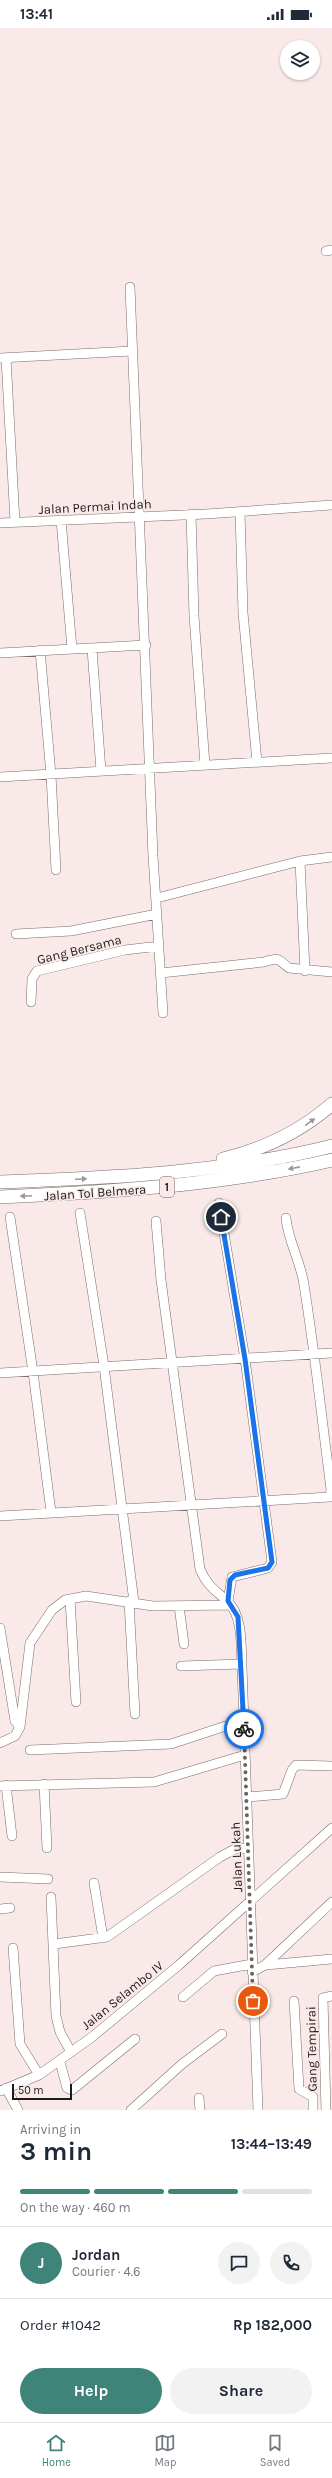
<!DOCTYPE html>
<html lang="en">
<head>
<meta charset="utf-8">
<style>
  :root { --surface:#fff; --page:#f2f2f3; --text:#1f2937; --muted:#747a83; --line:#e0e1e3; --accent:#3f8478 }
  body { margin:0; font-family:Karla,sans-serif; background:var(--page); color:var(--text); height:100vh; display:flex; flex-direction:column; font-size:15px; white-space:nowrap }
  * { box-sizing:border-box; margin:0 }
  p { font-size:13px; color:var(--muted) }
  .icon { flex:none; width:22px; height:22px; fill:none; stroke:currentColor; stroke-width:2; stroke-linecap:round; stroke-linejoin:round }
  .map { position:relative; height:2082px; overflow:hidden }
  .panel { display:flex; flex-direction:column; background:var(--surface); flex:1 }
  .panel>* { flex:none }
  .tools { position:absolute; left:280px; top:12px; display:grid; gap:8px }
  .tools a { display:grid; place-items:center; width:40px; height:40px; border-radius:50%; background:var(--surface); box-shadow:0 1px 3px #0004; font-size:20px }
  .scale { position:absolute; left:12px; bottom:10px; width:60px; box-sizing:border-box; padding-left:4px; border:2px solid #1f1a1a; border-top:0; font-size:11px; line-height:14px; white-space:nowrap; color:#1f1a1a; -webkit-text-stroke:3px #f9eae9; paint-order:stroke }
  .pin { position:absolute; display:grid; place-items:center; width:34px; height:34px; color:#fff; margin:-17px; border:2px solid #fff; border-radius:50%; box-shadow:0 1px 4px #0007 }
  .courier { position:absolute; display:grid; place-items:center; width:40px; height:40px; margin:-20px; border:3px solid #1a73e8; border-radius:50%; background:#fff; color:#222; box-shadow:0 1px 5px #0007 }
  .summary em { font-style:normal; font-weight:700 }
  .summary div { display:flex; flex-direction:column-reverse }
  .summary { display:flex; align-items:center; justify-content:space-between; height:68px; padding:0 20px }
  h1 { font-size:26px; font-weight:700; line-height:30px }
  .bar { display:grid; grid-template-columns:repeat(4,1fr); gap:6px 4px; align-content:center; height:48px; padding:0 20px }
  .bar i { height:5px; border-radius:3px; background:var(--line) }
  .bar .selected { background:var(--accent) }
  .bar p { grid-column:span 4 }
  .line { display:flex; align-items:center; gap:10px; padding:0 20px; border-top:1px solid var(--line) }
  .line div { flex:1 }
  .round { display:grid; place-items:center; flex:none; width:42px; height:42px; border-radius:21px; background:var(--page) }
  .button { display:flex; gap:8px; margin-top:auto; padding:8px 20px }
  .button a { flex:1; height:46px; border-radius:24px; background:var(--accent); color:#fff; font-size:16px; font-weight:700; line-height:46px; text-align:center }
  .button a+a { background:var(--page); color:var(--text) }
  .status { display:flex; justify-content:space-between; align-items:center; height:28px; padding:0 20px; background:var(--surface); direction:ltr }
  .status svg { height:11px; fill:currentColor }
  .menu { display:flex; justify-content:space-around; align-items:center; height:56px; border-top:1px solid var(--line); background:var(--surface); font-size:11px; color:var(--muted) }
  .menu a { display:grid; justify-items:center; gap:2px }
  .menu .selected { color:var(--accent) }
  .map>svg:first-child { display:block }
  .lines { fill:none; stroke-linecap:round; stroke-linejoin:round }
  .minor-casing { stroke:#796c6b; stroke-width:10 }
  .highway-casing { stroke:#796c6b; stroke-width:14 }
  .minor { stroke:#fff; stroke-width:9 }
  .highway { stroke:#fff; stroke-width:13 }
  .oneway { fill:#9a9898 }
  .done { stroke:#6b6362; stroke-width:4; stroke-dasharray:0 7.2 }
  .route { stroke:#1a73e8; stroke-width:5 }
  .labels { text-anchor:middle; stroke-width:3; stroke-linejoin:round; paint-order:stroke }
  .shield { fill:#f9eae9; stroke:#605858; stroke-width:1 }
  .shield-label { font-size:12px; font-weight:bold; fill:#1f1a1a }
  .street-label { font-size:13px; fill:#1f1a1a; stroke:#f9eae9 }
</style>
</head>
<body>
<div class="status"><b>13:41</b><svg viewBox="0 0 49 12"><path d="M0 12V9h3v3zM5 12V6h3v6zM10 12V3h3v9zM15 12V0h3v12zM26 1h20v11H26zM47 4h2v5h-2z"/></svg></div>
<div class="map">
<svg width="332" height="2082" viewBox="0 0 332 2082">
  <rect width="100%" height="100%" fill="#f9eae9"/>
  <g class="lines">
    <g class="minor-casing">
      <path id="minor" d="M326,223L332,222
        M130,259L153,828L163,985
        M0,330L132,323
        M6,330L15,494
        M240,484L243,585L257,734
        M191,486L194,588L205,737
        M61,492L72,621
        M0,495L206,486L332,477
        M92,621L101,743
        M40,622L51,747L56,842
        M0,625L146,617
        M0,749L332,730
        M300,833L305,943
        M157,870L300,833L332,829
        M16,906L71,903L157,886
        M161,945L264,934C281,929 277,931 289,940L332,944
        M31,974L32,951L37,943L125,922L159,918
        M219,1175L245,1331L272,1534L268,1540L232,1549L228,1573
        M80,1185L104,1338L134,1574
        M10,1189L33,1344L51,1484
        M156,1193L161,1252L200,1541C208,1560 216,1562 228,1574C243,1588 241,1619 242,1639L258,2082
        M0,1345L332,1325
        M0,1488L330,1469L331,1461C322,1393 315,1325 304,1257C301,1234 288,1213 286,1190
        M70,1571L76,1674
        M129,1573L135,1686
        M179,1578L184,1616
        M0,1600L15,1693L20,1699
        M181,1638L242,1636
        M0,1715L15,1708L20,1699L30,1615L52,1582L65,1572L86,1568L153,1578L230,1577
        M30,1722L171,1716L244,1692
        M44,1756L47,1820
        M6,1757L12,1808
        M0,1758L154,1754L245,1727
        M247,1769L283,1766L292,1742L296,1737L332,1738
        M0,1849L48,1851
        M94,1855L103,1910
        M51,1869L56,1988L60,2004L71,2024
        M0,1881L10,1880
        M54,1916L107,1909L220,1829L235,1821L248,1820
        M13,1920L20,2016L39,2047
        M266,1937L332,1931
        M252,1944L265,1937L332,1874
        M183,1969L214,1943L252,1936
        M294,1973L299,2061L313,2069V2082
        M60,2034L67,2060L72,2062L135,2011
        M6,2060L18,2082
        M0,2063L39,2047L92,2009L179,1937L332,1800
        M199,2070L200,2082
        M131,2082L182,2036L222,2006
        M326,2082L323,1970L332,1968"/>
    </g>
    <g class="highway-casing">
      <path id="highway" d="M223,1131C264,1121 300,1104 332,1076
        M0,1154C110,1150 224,1145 332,1118
        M0,1169C112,1164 223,1157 332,1132"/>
    </g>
    <use href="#minor" class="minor"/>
    <use href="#highway" class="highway"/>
  </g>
  <defs><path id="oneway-solid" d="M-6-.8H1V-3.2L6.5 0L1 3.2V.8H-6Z"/></defs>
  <g class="oneway">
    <use href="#oneway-solid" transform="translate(310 1094) rotate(-36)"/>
    <use href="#oneway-solid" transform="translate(294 1140) rotate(169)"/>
    <use href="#oneway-solid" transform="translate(81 1151) rotate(-2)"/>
    <use href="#oneway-solid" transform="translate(26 1168) rotate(177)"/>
  </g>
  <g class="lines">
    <path class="done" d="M244,1701L253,1973"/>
    <path class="route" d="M221,1189L245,1331L272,1534L268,1540L235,1547L230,1552L228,1573L238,1589L244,1701"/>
  </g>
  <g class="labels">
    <rect class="shield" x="160" y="1149" width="14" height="20" rx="3"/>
    <g class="shield-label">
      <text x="167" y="1163">1</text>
    </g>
    <g class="street-label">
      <text transform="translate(95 478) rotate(-3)" y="5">Jalan Permai Indah</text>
      <text transform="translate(79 921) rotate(-14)" y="5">Gang Bersama</text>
      <text transform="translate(95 1164) rotate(-4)" y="5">Jalan Tol Belmera</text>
      <text transform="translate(236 1829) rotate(-92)" y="5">Jalan Lukah</text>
      <text transform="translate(122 1967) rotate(-39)" y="5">Jalan Selambo IV</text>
      <text transform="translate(311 2021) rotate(-91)" y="5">Gang Tempirai</text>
    </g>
  </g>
</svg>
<div class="tools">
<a><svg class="icon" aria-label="layers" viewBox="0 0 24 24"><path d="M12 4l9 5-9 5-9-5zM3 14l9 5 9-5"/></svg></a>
</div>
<div class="scale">50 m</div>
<div class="pin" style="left:253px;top:1973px;background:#ea580c"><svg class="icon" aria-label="bag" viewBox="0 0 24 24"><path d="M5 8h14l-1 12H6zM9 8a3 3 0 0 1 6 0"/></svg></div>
<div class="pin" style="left:221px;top:1189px;background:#1f2937"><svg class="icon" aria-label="home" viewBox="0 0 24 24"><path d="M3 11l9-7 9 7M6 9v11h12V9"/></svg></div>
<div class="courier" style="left:244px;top:1701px"><svg class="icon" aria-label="bike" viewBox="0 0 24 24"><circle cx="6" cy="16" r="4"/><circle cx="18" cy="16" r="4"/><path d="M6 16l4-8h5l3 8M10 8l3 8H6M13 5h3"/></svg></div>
</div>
<section class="panel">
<div class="summary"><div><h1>3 min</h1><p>Arriving in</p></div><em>13:44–13:49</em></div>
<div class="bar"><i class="selected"></i><i class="selected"></i><i class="selected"></i><i></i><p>On the way · 460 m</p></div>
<div class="line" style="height:72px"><b class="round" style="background:var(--accent);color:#fff">J</b><div><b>Jordan</b><p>Courier · 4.6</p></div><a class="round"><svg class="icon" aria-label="chat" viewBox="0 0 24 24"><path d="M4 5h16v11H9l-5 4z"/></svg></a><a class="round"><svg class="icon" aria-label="phone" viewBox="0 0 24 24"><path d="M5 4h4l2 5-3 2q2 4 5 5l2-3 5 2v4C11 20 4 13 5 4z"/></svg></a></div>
<div class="line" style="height:52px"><div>Order #1042</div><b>Rp 182,000</b></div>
<div class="button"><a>Help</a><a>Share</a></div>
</section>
<nav class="menu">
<a class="selected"><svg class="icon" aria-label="home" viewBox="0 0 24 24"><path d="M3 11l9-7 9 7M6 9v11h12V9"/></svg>Home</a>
<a><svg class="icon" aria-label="map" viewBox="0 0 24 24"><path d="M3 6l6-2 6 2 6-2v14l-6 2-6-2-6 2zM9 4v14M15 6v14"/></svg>Map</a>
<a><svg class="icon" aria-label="saved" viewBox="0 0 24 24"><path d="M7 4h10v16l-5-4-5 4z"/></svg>Saved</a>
</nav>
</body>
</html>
